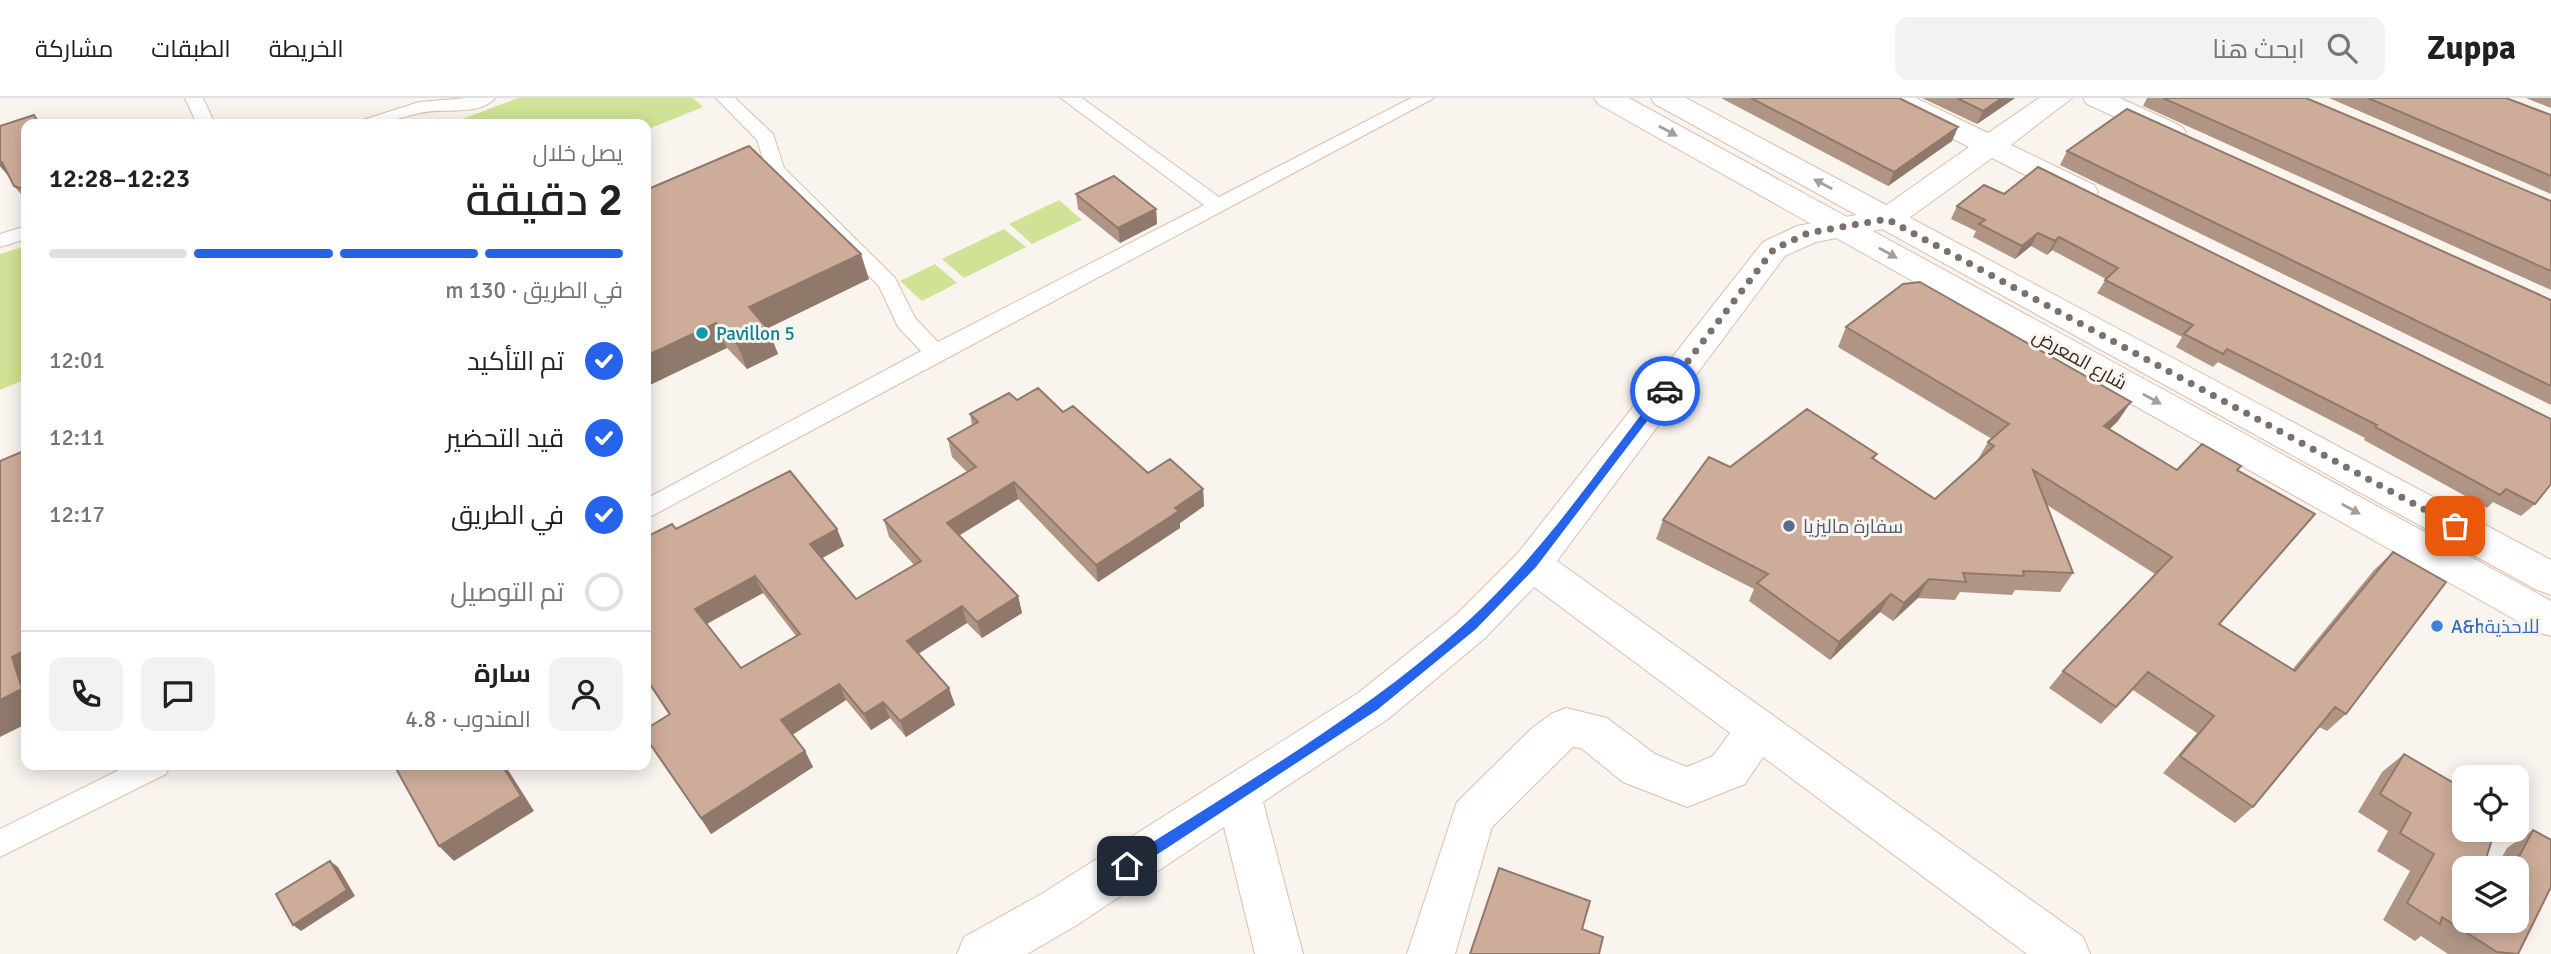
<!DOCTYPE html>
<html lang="ar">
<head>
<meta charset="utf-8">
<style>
  :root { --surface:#fff; --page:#f2f2f2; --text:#202124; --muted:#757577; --line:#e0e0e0; --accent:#2563eb }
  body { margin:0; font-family:Signika,Cairo,sans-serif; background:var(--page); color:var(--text); direction:rtl; height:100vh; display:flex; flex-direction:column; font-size:26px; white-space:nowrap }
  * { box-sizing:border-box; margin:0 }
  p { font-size:23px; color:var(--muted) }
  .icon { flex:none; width:38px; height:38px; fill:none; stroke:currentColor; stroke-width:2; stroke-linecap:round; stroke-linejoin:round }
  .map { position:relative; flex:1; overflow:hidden; direction:ltr }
  .drawer { position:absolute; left:21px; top:21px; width:630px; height:651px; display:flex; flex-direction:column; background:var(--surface); border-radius:14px; box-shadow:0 4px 18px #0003; direction:rtl }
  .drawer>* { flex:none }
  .fabs { position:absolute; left:2452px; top:667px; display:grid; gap:14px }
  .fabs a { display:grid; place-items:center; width:77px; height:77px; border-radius:14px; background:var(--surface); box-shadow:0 4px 18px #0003; font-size:35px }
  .pin { position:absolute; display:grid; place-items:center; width:60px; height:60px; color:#fff; margin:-30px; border-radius:14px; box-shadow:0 4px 10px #0006 }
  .courier { position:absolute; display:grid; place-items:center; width:70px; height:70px; margin:-35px; border:5px solid #2563eb; border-radius:50%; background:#fff; color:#222; box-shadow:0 2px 9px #0007 }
  .overview em { font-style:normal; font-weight:600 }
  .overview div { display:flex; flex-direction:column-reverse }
  .overview { display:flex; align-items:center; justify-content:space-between; height:119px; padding:0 28px }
  h1 { font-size:46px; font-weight:600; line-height:52px }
  .bar { display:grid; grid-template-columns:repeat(4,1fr); gap:10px 7px; align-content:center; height:84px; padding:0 28px }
  .bar i { height:9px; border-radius:5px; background:var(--line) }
  .bar .selected { background:var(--accent) }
  .bar p { grid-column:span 4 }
  .line { display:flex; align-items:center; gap:18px; padding:0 28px; border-top:2px solid var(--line) }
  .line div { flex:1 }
  .round { display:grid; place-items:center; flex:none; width:74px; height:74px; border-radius:14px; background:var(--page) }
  ol { padding:0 28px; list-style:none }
  li { display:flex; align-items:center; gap:21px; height:77px }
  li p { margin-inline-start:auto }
  li .icon { padding:7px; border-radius:50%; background:var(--accent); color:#fff; stroke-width:4 }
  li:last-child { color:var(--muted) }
  li i { width:38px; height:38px; border:4px solid var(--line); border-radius:50% }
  header { display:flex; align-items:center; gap:42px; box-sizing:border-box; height:98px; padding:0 35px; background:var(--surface); border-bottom:2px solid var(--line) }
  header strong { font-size:33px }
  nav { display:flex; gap:38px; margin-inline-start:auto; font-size:24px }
  .search { width:490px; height:63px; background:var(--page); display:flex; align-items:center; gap:18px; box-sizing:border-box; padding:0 24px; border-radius:14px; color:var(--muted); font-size:26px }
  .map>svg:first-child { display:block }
  .green { fill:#d0e295 }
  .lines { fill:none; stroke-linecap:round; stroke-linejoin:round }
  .lane-casing { stroke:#dfbeaa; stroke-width:2 }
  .street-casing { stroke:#dfbeaa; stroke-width:2 }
  .secondary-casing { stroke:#dfbeaa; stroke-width:2 }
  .lane { fill:#fff; fill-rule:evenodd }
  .street { fill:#fff; fill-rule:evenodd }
  .secondary { fill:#fff; fill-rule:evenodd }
  .wall { fill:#b09584; fill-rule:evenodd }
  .shaded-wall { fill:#90796b }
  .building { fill:#cdad99; stroke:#90796b; stroke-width:2; fill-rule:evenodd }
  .oneway { fill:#a59f9c }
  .route { fill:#2563eb }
  .done { stroke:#7b716a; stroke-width:7; stroke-dasharray:0 12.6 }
  .culture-dot { fill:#0f9aa8; stroke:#faf4ef; stroke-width:2.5 }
  .service-dot { fill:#5c6f8a; stroke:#faf4ef; stroke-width:2.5 }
  .shop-dot { fill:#3f7fe0; stroke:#faf4ef; stroke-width:2.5 }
  .labels { text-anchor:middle; stroke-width:6; stroke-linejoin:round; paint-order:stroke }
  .culture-label { font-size:19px; fill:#0d838f; stroke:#faf4ef; text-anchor:start }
  .street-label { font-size:19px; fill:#372a22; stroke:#faf4ef }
  .service-label { font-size:19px; fill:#4e5e75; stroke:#faf4ef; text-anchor:start }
  .shop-label { font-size:19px; fill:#366cbe; stroke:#faf4ef; text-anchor:start }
</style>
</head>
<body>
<header>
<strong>Zuppa</strong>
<div class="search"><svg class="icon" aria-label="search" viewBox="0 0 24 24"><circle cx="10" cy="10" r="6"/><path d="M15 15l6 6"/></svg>ابحث هنا</div>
<nav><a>الخريطة</a><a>الطبقات</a><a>مشاركة</a></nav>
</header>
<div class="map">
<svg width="2551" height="856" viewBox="0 0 2551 856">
  <rect width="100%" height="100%" fill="#faf4ef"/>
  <path class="green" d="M518,0H693L703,9L646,32V26H449Z
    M1059,102L1082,122L1032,146L1009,126Z
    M1004,131L1026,149L964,180L942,161Z
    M26,148V281L0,292V156Z
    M935,166L957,185L922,203L900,183Z"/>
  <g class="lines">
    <g class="lane-casing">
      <path id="lane" d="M185,0H203L215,26H197Z
        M467,0H495C479,19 442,9 420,15C397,20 385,27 361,26L363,22L419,4Z
        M716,0H735L773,36L784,70L895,180L915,220L938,244L1204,107L1061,0H1082L1219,99L1411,0H1434L646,421V401L921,253L898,229L879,188L768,76L757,42Z
        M26,128V141L0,149V136Z
        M129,667H170L166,676L0,759V731Z"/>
    </g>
    <g class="street-casing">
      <path id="street" d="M1880,0H1916L1988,35L2039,0H2072L2011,47L2094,87L2098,94L2094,101L2083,103L2072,101L1992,60L1898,128L1816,144L1785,158L1557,463L2083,839L2090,856H2027L1763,659L1745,686L1687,709L1623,684L1581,650L1573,649L1492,729L1455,856H1407L1457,704L1531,631L1551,616L1566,610L1607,620L1655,656L1687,669L1713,658L1730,635L1534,489L1485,540L1388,621L1263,704L1303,856H1255L1224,729L1077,827L1027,856H957L964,839L1043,795L1358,595L1457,516L1518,455L1763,144L1797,128L1878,113L1969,49L1884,6Z
        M2083,0H2120L2181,28L2186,34L2181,40L2171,43L2161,40L2087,6Z"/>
    </g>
    <g class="secondary-casing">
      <path id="secondary" d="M1594,0H1629L2551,503V538L2537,534L1598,6Z
        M1651,0H1686L2551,462V497L2537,492L1655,6Z"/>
    </g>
    <use href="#lane" class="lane"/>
    <use href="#street" class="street"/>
    <use href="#secondary" class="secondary"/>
  </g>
  <path class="wall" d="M1721,0H1899L1958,29L1952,43L1888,88Z
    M1922,0H2015L1977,26Z
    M2147,0H2306L2551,103V192L2143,8Z
    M2329,0H2506L2551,17V96Z
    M2526,0H2551V10Z
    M34,17L41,26H26V102L14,88L10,79L0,68V28Z
    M2067,53L2551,202V307L2060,67Z
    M1984,87L2535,406L2521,418L2493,404L2487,410L2364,342L2365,340L2218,264L2213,269L2176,249L2182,239L2097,195L2106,181L2052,152L2047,157L2031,148L2015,161L1973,139L1976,133L1951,121L1957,108Z
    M646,92L869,181L768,230L778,256L747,271L727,250Z
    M1076,96L1156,111L1157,126L1120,145L1078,111Z
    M1846,229L2118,323L2110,331L2177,372H2237L2219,526L2292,572L2374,472L2393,454L2346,616L2327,633L2319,629L2253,709L2235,725L2163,675L2197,635L2133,592L2101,626L2049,590L2063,573L2155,476L2047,407L2073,475L2060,494L2015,492L2012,497L1960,494L1955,502L1918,500L1893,523L1880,514L1830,562L1749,503L1754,491L1656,441L1663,422L1730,369L1877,356L1874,361L1935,401L1977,363L1988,344L1992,341L1838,249Z
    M1017,302L1063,314L1148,375L1203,391L1204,408L1180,425V430L1098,484L1018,401L959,437L1018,498L1022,515L982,540L967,525L918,556L955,607L906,639L890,620L871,632L846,602L792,637L805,653L813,669L711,736L646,640L669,617L646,582V460L649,458L646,453V439L676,431H837L844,448L822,460L856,501L914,467L889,439L884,422L967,374L952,359L948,341L972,327L970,316ZM763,495L796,538L741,570L707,526Z
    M2404,656L2464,822H2516V770H2496L2507,750L2533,732L2518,856H2448L2421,838L2415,843L2383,822L2410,773L2377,753L2388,733L2358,714L2382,674Z"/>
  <path class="shaded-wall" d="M2002,0H2015L1977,26L1983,13Z
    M1958,29L1952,43L1888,88L1894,74Z
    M0,64H2L9,79L0,68Z
    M26,87V98L19,90Z
    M1156,111L1157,126L1120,145L1118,130Z
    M2038,135L2031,148L2015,161L2022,148Z
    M2059,139L2052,152L2047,157L2055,143Z
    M861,156L869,181L758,235L749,209Z
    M716,225L727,250L646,289V258Z
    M768,231L778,256L747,271L737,246Z
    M2131,304L2118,323L2092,347L2104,328Z
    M1014,384L1018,401L952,442L947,425Z
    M1203,391L1204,408L1180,425V430L1098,484L1096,467L1175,410Z
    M837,431L844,448L817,463L810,446Z
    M755,478L763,495L704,527L695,511Z
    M1929,481L1918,500L1893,523L1904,505Z
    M1891,496L1880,514L1830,562L1839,544Z
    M1018,498L1022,515L982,540L977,524Z
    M962,508L967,525L913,559L907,543Z
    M26,552V626L0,639V602L12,559Z
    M839,586L846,602L789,639L781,622Z
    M949,590L955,607L906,639L900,623Z
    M883,604L890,620L871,632L864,616Z
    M805,653L813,669L711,736L701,720Z
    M502,667H505L534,713L454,763L439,748Z
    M330,763L338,769L355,798L301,833L293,827Z"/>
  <path class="building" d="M1751,0H1899L1958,29L1894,74Z
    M1957,0H2002L1983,13Z
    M2163,0H2306L2551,103V173Z
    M2368,0H2506L2551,17V78Z
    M2127,11L2551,202V288L2067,53Z
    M34,17L39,26H26V87L19,90L14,88L2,64H0V28Z
    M749,48L861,156L749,209L768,231L737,246L716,225L646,258V92Z
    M2038,69L2551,321V386L2535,406L2506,391L2500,397L2375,329L2377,327L2227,251L2223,256L2184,236L2193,227L2105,182L2118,170L2059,139L2055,143L2038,135L2022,148L1979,126L1985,122L1957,108L1984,87L2004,96Z
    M1114,78L1156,111L1118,130L1076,96Z
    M1920,184L2131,304L2104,328L2177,372L2202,346L2241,368L2237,372L2315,416L2219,526L2295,573L2393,454L2446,484L2346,616L2335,609L2253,709L2180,658L2214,618L2148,574L2116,609L2063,573L2172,459L2033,372L2073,475L2023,473L2024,478L1963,475L1966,484L1929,481L1904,505L1891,496L1839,544L1757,485L1768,476L1663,422L1709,359L1730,369L1807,311L1877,356L1872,360L1935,401L1994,348L1988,344L2009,326L1846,229L1903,186Z
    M1038,290L1063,314L1073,308L1148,375L1170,361L1203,391L1175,410L1179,413L1096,467L1014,384L947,425L1018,498L977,524L962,508L907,543L949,590L900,623L883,604L864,616L839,586L781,622L805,653L701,720L646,640V631L670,616L646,580V460L650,457L646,451V439L672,426L676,431L790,373L837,431L810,446L856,501L921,463L884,422L976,369L948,341L978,324L970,316L1009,295L1017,302ZM755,478L800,536L741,570L695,511Z
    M26,352V552L12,559L22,591L0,602V363Z
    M2404,656L2464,691V732H2495L2483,770H2464V822H2516V770H2513L2533,732L2551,742V789L2518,856L2497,854L2442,819L2440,826L2407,805L2434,756L2400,735L2411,715L2380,696Z
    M394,667H502L521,698L439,748Z
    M330,763L347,792L293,827L276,796Z
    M1499,770L1590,803L1582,831L1603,839L1599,856H1470Z"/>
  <defs><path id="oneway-solid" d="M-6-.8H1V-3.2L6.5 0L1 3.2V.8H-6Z" transform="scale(1.75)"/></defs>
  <g class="oneway">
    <use href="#oneway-solid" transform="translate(1668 33) rotate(29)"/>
    <use href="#oneway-solid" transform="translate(1823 86) rotate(-152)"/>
    <use href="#oneway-solid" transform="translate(1888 155) rotate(29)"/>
    <use href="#oneway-solid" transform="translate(2152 301) rotate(29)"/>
    <use href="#oneway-solid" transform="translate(2351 411) rotate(29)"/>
  </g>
  <path class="route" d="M1661,291L1670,293L1536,469L1476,531L1377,612L1132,773H1122V764C1239,688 1364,618 1467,524C1542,456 1599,370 1661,291Z"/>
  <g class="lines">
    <path class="done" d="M1665,293L1774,151L1808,135L1887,121L2455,428"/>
  </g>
  <circle class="culture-dot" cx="702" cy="235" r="7"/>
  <circle class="service-dot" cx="1789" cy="428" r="7"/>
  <circle class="shop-dot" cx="2437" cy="528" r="7"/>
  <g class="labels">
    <g class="culture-label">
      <text x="716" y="242">Pavillon 5</text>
    </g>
    <g class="street-label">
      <text transform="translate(2080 261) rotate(29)" y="7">شارع المعرض</text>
    </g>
    <g class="service-label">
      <text x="1803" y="435">سفارة ماليزيا</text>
    </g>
    <g class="shop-label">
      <text x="2451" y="535">A&amp;hللاحذية</text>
    </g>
  </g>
</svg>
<div class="fabs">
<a><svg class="icon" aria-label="locate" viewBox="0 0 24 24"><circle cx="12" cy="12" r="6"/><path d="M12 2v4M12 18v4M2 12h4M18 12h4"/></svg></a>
<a><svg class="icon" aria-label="layers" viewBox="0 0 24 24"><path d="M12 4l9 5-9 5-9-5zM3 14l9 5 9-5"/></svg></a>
</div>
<div class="pin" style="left:2455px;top:428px;background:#ea580c"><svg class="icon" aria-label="bag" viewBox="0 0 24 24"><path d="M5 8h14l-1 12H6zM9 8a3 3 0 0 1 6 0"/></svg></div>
<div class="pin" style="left:1127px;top:768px;background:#1f2937"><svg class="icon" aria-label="home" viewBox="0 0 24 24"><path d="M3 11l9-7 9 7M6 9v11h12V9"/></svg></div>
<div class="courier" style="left:1665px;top:293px"><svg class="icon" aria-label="car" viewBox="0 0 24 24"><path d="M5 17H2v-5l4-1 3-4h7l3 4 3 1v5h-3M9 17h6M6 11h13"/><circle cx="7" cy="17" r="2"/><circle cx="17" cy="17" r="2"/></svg></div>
<section class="drawer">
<div class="overview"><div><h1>2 دقيقة</h1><p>يصل خلال</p></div><em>12:23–12:28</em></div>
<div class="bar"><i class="selected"></i><i class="selected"></i><i class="selected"></i><i></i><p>في الطريق · 130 m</p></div>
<ol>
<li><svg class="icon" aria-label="check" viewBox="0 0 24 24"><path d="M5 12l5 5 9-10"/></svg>تم التأكيد<p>12:01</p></li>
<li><svg class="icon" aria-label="check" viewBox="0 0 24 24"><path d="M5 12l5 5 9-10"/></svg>قيد التحضير<p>12:11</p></li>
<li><svg class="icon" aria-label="check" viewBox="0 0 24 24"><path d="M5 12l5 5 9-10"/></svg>في الطريق<p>12:17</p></li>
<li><i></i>تم التوصيل</li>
</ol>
<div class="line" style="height:126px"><a class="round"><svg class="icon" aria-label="person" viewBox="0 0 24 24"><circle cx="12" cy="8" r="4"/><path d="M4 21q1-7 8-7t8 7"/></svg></a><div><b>سارة</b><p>المندوب · 4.8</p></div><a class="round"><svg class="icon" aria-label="chat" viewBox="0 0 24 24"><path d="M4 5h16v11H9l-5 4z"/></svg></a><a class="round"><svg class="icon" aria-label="phone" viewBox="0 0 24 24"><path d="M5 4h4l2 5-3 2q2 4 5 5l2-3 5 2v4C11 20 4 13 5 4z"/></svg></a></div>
</section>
</div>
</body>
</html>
